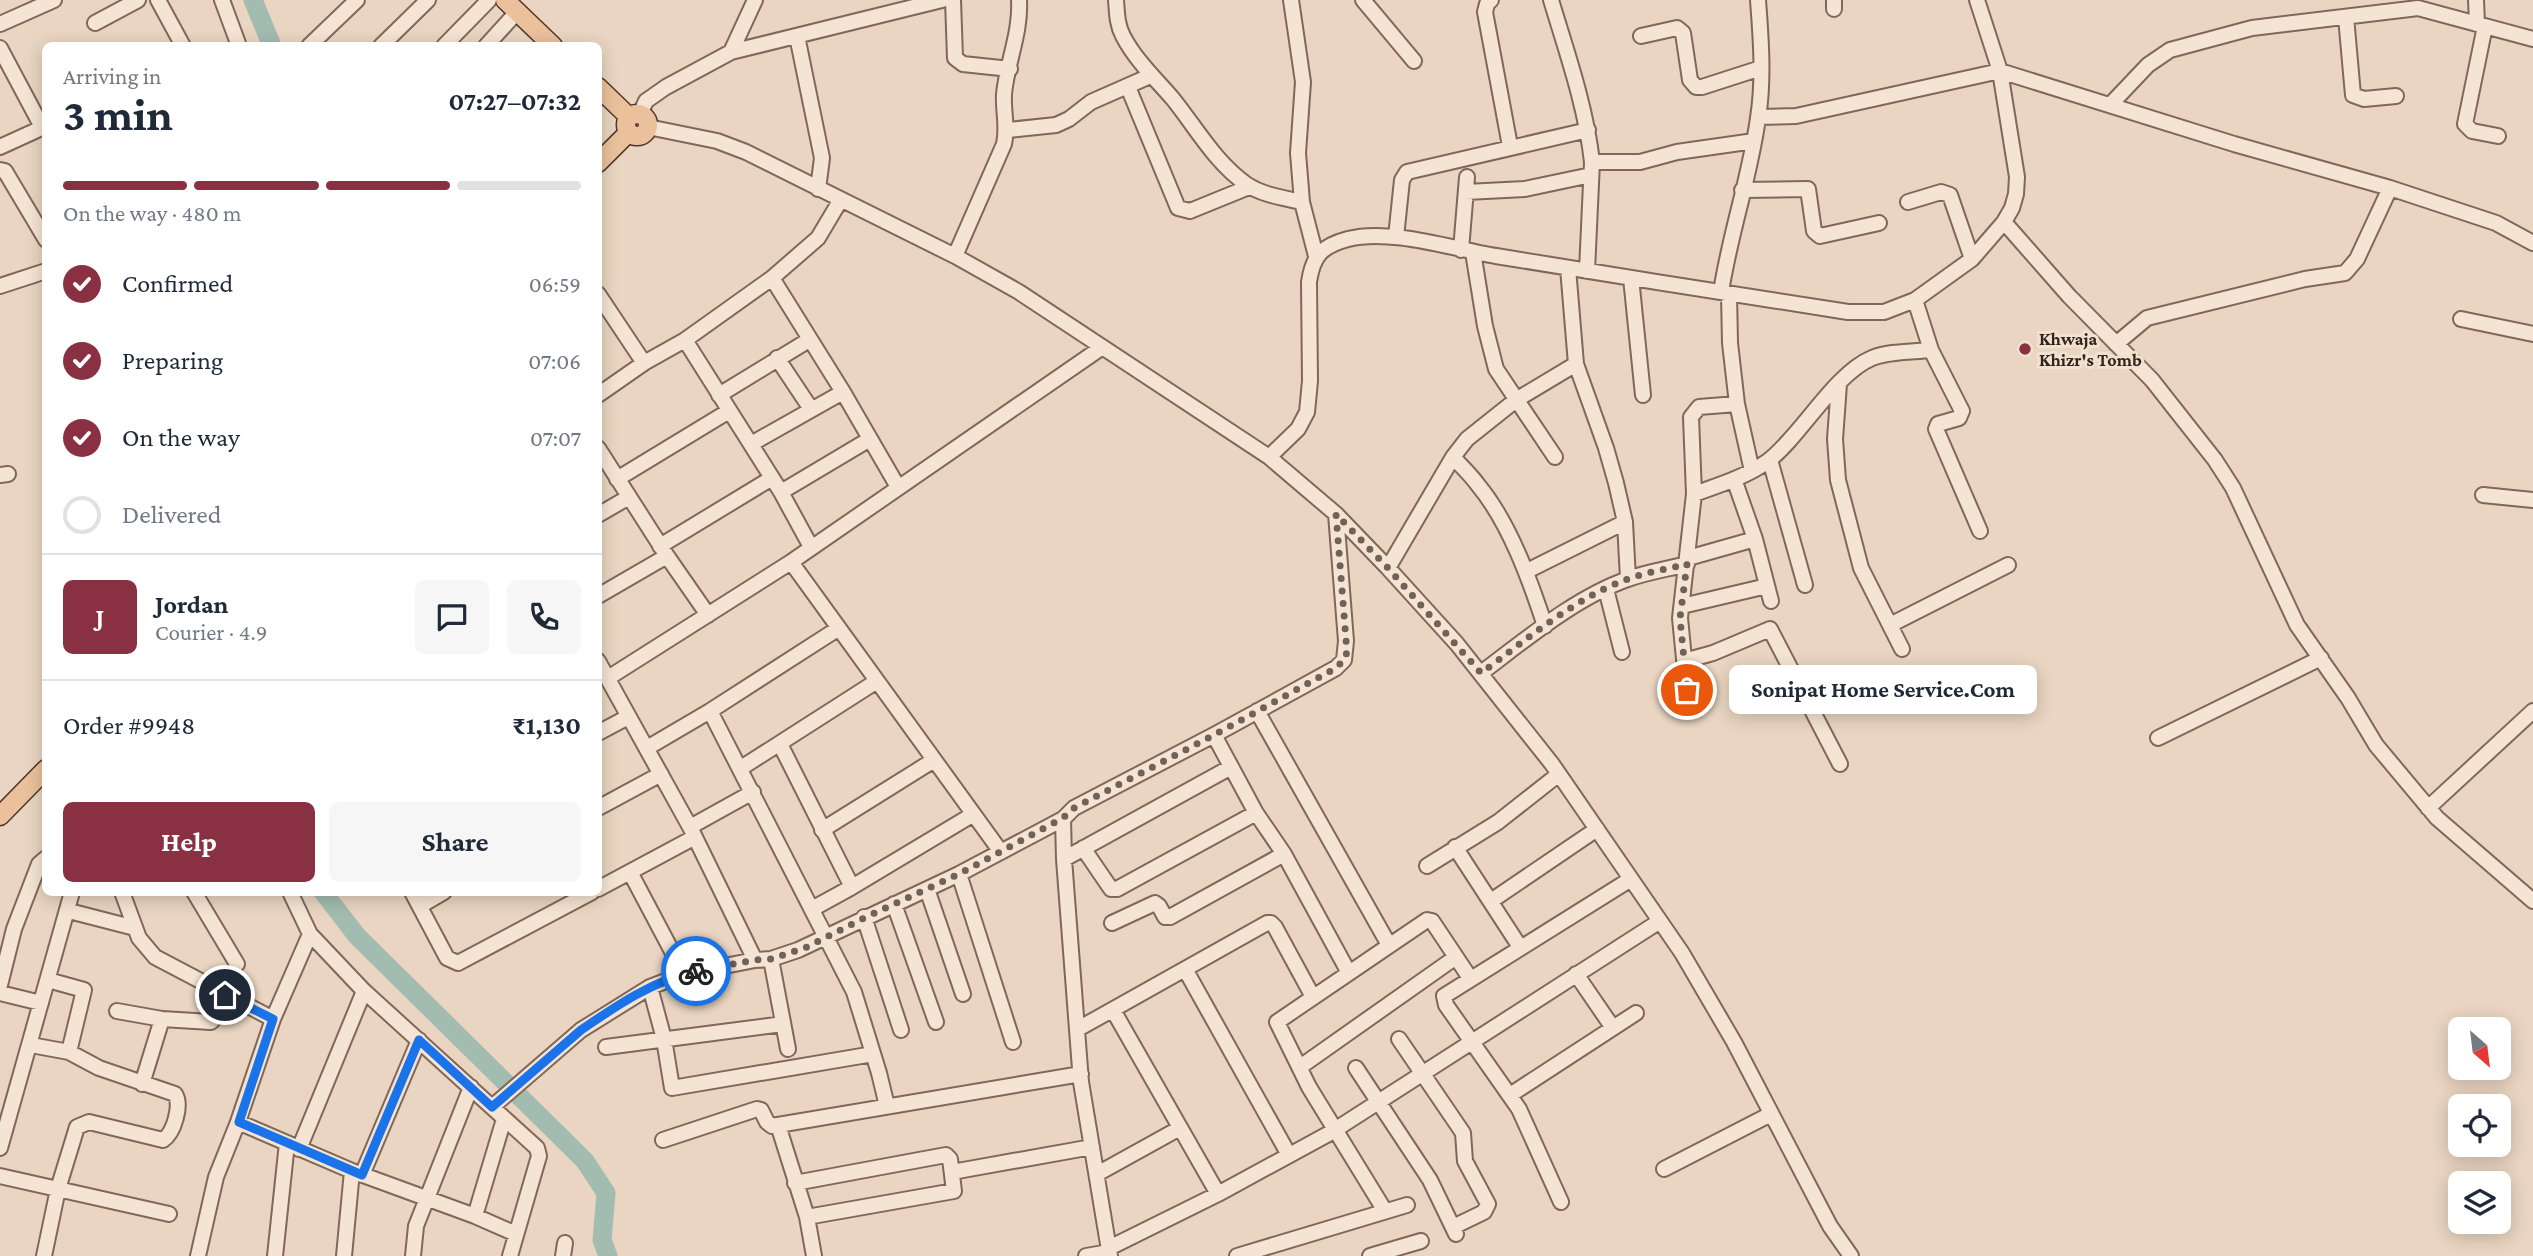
<!DOCTYPE html>
<html lang="en">
<head>
<meta charset="utf-8">
<style>
  :root { --surface:#fff; --page:#f6f6f7; --text:#1f2937; --muted:#747a83; --line:#e0e1e3; --accent:#8a3043 }
  body { margin:0; font-family:"Crimson Pro",serif; background:var(--page); color:var(--text); height:100vh; display:flex; flex-direction:column; font-size:26px; white-space:nowrap }
  * { box-sizing:border-box; margin:0 }
  p { font-size:23px; color:var(--muted) }
  .icon { flex:none; width:38px; height:38px; fill:none; stroke:currentColor; stroke-width:2; stroke-linecap:round; stroke-linejoin:round }
  .map { position:relative; flex:1; overflow:hidden }
  .panel { position:absolute; left:42px; top:42px; width:560px; height:854px; display:flex; flex-direction:column; background:var(--surface); border-radius:10px; box-shadow:0 4px 18px #0003 }
  .panel>* { flex:none }
  .needle { width:46px; rotate:152deg }
  .buttons { position:absolute; left:2448px; top:1017px; display:grid; gap:14px }
  .buttons a { display:grid; place-items:center; width:63px; height:63px; border-radius:10px; background:var(--surface); box-shadow:0 4px 18px #0003; font-size:35px }
  .pin { position:absolute; display:grid; place-items:center; width:60px; height:60px; color:#fff; margin:-30px; border:4px solid #fff; border-radius:50%; box-shadow:0 2px 7px #0007 }
  .courier { position:absolute; display:grid; place-items:center; width:70px; height:70px; margin:-35px; border:5px solid #1a73e8; border-radius:50%; background:#fff; color:#222; box-shadow:0 2px 9px #0007 }
  .bubble { position:absolute; height:49px; border-radius:10px; background:var(--surface); box-shadow:0 4px 18px #0003; font-size:23px; font-weight:700; line-height:49px; text-align:center }
  .overview em { font-style:normal; font-weight:700 }
  .overview div { display:flex; flex-direction:column-reverse }
  .overview { display:flex; align-items:center; justify-content:space-between; height:119px; padding:0 21px }
  h1 { font-size:46px; font-weight:700; line-height:52px }
  .bar { display:grid; grid-template-columns:repeat(4,1fr); gap:10px 7px; align-content:center; height:84px; padding:0 21px }
  .bar i { height:9px; border-radius:5px; background:var(--line) }
  .bar .current { background:var(--accent) }
  .bar p { grid-column:span 4 }
  .line { display:flex; align-items:center; gap:18px; padding:0 21px; border-top:2px solid var(--line) }
  .line div { flex:1 }
  .round { display:grid; place-items:center; flex:none; width:74px; height:74px; border-radius:10px; background:var(--page) }
  ol { padding:0 21px; list-style:none }
  li { display:flex; align-items:center; gap:21px; height:77px }
  li p { margin-inline-start:auto }
  li .icon { padding:7px; border-radius:50%; background:var(--accent); color:#fff; stroke-width:4 }
  li:last-child { color:var(--muted) }
  li i { width:38px; height:38px; border:4px solid var(--line); border-radius:50% }
  .cta { display:flex; gap:14px; margin-top:auto; padding:14px 21px }
  .cta a { flex:1; height:80px; border-radius:10px; background:var(--accent); color:#fff; font-size:28px; font-weight:700; line-height:80px; text-align:center }
  .cta a+a { background:var(--page); color:var(--text) }
  .map>svg:first-child { display:block }
  .lines { fill:none; stroke-linecap:round; stroke-linejoin:round }
  .river { stroke:#a3bcb0; stroke-width:19 }
  .minor-casing { stroke:#81675a; stroke-width:18 }
  .major-casing { stroke:#4f372e; stroke-width:21 }
  .minor { stroke:#f5e4d3; stroke-width:14 }
  .major { stroke:#eac19b; stroke-width:18 }
  .done { stroke:#726156; stroke-width:7; stroke-dasharray:0 12.6 }
  .route { stroke:#1a73e8; stroke-width:9 }
  .poi-dot { fill:#8a3043; stroke:#f1e1d0; stroke-width:2.5 }
  .labels { text-anchor:middle; stroke-width:6; stroke-linejoin:round; paint-order:stroke }
  .poi-label { font-size:18px; font-weight:bold; fill:#32231d; stroke:#f1e1d0; text-anchor:start }
</style>
</head>
<body>
<div class="map">
<svg width="2533" height="1256" viewBox="0 0 2533 1256">
  <rect width="100%" height="100%" fill="#e9d5c1"/>
  <g class="lines">
    <path class="river" d="M253,0L272,46
      M323,892L357,936L585,1161L606,1193L602,1240L608,1256"/>
    <g class="minor-casing">
      <path id="minor" d="M158,0L183,46
        M222,0L239,46
        M953,0L955,58L963,64L1010,69
        M1116,0C1117,13 1117,25 1123,36C1136,61 1156,79 1173,99C1197,129 1215,162 1246,184C1262,195 1284,198 1302,202
        M1291,0L1303,82L1298,153L1302,202L1316,256
        M1363,0L1414,61
        M1491,0L1487,4L1485,12L1510,146
        M1551,0C1567,53 1586,107 1592,162L1587,271
        M1834,0V9
        M2476,0L2477,24
        M2346,17L2353,95L2364,99L2396,96
        M95,23L138,0
        M0,24L54,0
        M2485,26L2465,124L2472,131L2498,136
        M797,36L822,158L818,189
        M1641,36L1677,28L1683,33L1690,80L1696,87H1702L1761,68
        M309,46L357,0
        M381,46L428,0
        M444,46L489,0
        M486,46L517,12
        M0,48L42,127
        M731,52L755,0
        M1128,87L1178,208L1190,211L1249,187
        M2111,104L2148,65L2170,50L2252,28L2418,8L2533,39
        M640,114L646,101L666,87L731,52L942,0
        M1758,117L1796,116L2000,71L2234,144L2390,188L2496,223L2533,243
        M648,127L717,141L746,152L955,256L1019,292L1269,457L1336,514L1388,568L1457,644L1552,764L1682,953L1734,1042L1830,1226L1851,1256
        M1008,130L1056,125L1069,119L1091,102L1150,76
        M0,147L46,126
        M1592,162H1640L1677,152L1754,141
        M0,170L5,171L46,240
        M1742,190L1808,189L1814,231L1820,236L1879,223
        M1466,192L1525,189L1591,175
        M1908,202L1941,192L1950,195L1972,259
        M2004,222L2069,296L2152,380L2215,460L2233,488L2297,625L2348,698L2376,745L2437,818L2533,901
        M1396,237L1402,180L1407,172L1588,130
        M1461,250L1467,177
        M1473,252L1485,326L1496,369L1555,457
        M955,256L1004,144C1008,127 1003,112 1004,94C1007,62 1021,33 1019,0
        M1568,268L1576,364L1606,448L1616,483L1625,522L1628,579
        M772,278L843,392L898,487
        M1631,278L1643,395
        M0,286L46,271
        M1721,292C1730,233 1750,177 1758,118C1764,80 1761,39 1758,0
        M598,294L644,363
        M1729,294L1730,343L1737,404L1752,471
        M1915,300L1931,350L1962,411L1959,418L1938,424L1936,429L1980,531
        M2461,319L2533,334
        M685,340L781,492L811,547
        M2116,344L2147,318L2305,279L2345,273L2357,259L2390,188
        M777,358L811,409
        M1839,384L1835,439L1838,480L1861,568L1902,649
        M598,395L644,363L685,340L772,278L818,238L840,201
        M719,395L809,340
        M751,444L843,392
        M598,448L667,556L708,615
        M1269,457L1298,429L1307,412L1310,381L1309,282C1313,255 1322,246 1348,239C1390,228 1453,249 1496,256C1613,275 1731,294 1848,312H1884L1915,300L1972,259L2004,222L2012,208L2016,194L2017,177L2000,71L1977,0
        M1453,457C1461,466 1471,475 1478,485C1509,522 1530,580 1545,626
        M1770,460L1805,585
        M0,475L8,474
        M617,479L729,411
        M1734,479L1755,539L1771,601
        M781,492L870,439
        M1694,494C1719,485 1746,477 1768,461C1801,436 1834,374 1872,358C1889,351 1912,352 1931,350
        M2483,495L2533,500
        M598,515L629,497
        M660,546L772,478
        M1688,558L1755,539
        M791,562L1001,852
        M1388,568L1453,457L1467,439L1516,400L1576,364
        M1527,571L1625,522
        M1606,589L1622,652
        M598,596L667,556
        M1682,606L1767,586
        M1890,625L2008,565
        M598,661L690,827L755,960
        M1684,661L1713,653L1770,629L1840,764
        M1481,673C1525,640 1576,597 1628,579C1647,572 1668,569 1687,564
        M608,678L791,562L1101,348
        M1687,689L1680,618L1694,494L1691,417L1699,407L1737,404
        M710,711L854,992L879,1073L887,1106
        M1257,711L1389,945
        M598,733L628,717
        M1214,735L1256,813L1284,854L1349,973
        M2158,738L2321,658
        M780,744L852,887
        M647,748L710,711L839,628
        M741,768L877,681
        M598,808L661,774
        M2428,808L2533,711
        M690,827L753,792
        M822,830L934,760
        M1455,847L1520,947
        M1083,848L1111,889H1117L1256,813
        M1064,859L1231,767
        M1427,866L1498,822L1559,774
        M630,872L684,974
        M959,874L1013,1042
        M598,889L695,837
        M927,889L963,994
        M122,892L139,938L155,957L273,1019
        M194,892L237,964
        M290,892L310,934L364,991L537,1148L539,1156L510,1256
        M412,892L447,958L458,963L592,892
        M1491,901L1597,829
        M894,904L936,1022
        M420,906L444,892
        M812,909L852,887L972,815
        M69,911L135,928
        M864,917L901,1030
        M1112,923L1155,903L1159,906L1165,917H1170L1284,854
        M771,959L788,1049
        M1185,969L1289,1155
        M1576,974L1613,1028
        M48,980L84,990L69,1052
        M0,985L14,929L39,864L46,858
        M650,987L664,1039L672,1088L873,1054
        M0,993L41,1003
        M1113,1010L1218,1194
        M117,1011L162,1019L211,1022L218,1015L225,995
        M1078,1029L1267,923H1271L1275,927L1313,997
        M1399,1039L1463,1133L1465,1161L1488,1204L1484,1212L1453,1227
        M31,1045L69,1052L99,1068L175,1094C182,1105 174,1133 163,1140L89,1122L77,1127L58,1189L44,1256
        M606,1047L783,1024
        M1300,1067L1456,957
        M1356,1068L1430,1180L1456,1234
        M142,1084L162,1019
        M1510,1095L1636,1013
        M492,1107L581,1030L650,987L684,974L755,960L771,959L798,950L959,874L1063,819
        M238,1122L352,1171L475,1216L516,1234
        M778,1125L807,1217L814,1256
        M663,1140L757,1109L761,1110L767,1122L772,1126L1081,1074
        M0,1148L72,892
        M299,1149L364,991
        M1664,1169L1771,1114
        M952,1172L1092,1147
        M1097,1174L1180,1128
        M362,1175L419,1040
        M0,1176L169,1214
        M795,1183L946,1155L950,1159L954,1191L807,1217
        M1561,1202L1519,1109L1446,1005L1444,996L1631,879
        M1385,1211L1309,1087L1277,1022L1427,920L1432,921L1470,978
        M475,1216L504,1119
        M1109,1248L1218,1194L1330,1133L1660,921
        M198,1256L216,1177L238,1122L273,1019L310,934
        M275,1256L287,1143
        M344,1256L352,1171
        M413,1256L416,1226L471,1087
        M563,1256L565,1243
        M1086,1256L1109,1252
        M1110,1256L1081,1082L1064,859L1063,819L1074,808L1214,735L1336,668L1344,660L1346,641L1336,514
        M1237,1256L1407,1205
        M1370,1256L1421,1241"/>
    </g>
    <g class="major-casing">
      <path id="major" d="M505,0L553,46
        M598,87L629,117
        M626 125a11 11 0 1 1 22 0a11 11 0 1 1-22 0Z
        M598,163L629,132
        M0,816L46,769"/>
    </g>
    <use href="#minor" class="minor"/>
    <use href="#major" class="major"/>
  </g>
  <g class="lines">
    <path class="done" d="M696,971L755,960L771,959L807,947L864,918L959,874L1063,818L1074,808L1214,735L1336,668L1344,660L1347,652L1336,514L1388,568L1481,673C1525,641 1576,597 1628,579C1647,572 1668,569 1687,564L1680,618L1687,690"/>
    <path class="route" d="M225,995L273,1019L239,1122L362,1175L419,1040L492,1107L581,1030C616,1006 654,980 696,971"/>
  </g>
  <circle class="poi-dot" cx="2025" cy="349" r="7"/>
  <g class="labels">
    <g class="poi-label">
      <text x="2039" y="345">Khwaja<tspan x="2039" dy="21">Khizr's Tomb</tspan></text>
    </g>
  </g>
</svg>
<div class="buttons">
<a><svg class="needle" viewBox="-14 -14 28 28"><path d="M0-13l5 13h-10z" fill="#e53935"/><path d="M0 13l5-13h-10z" fill="#747a83"/></svg></a>
<a><svg class="icon" aria-label="locate" viewBox="0 0 24 24"><circle cx="12" cy="12" r="6"/><path d="M12 2v4M12 18v4M2 12h4M18 12h4"/></svg></a>
<a><svg class="icon" aria-label="layers" viewBox="0 0 24 24"><path d="M12 4l9 5-9 5-9-5zM3 14l9 5 9-5"/></svg></a>
</div>
<div class="pin" style="left:1687px;top:690px;background:#ea580c"><svg class="icon" aria-label="bag" viewBox="0 0 24 24"><path d="M5 8h14l-1 12H6zM9 8a3 3 0 0 1 6 0"/></svg></div>
<div class="pin" style="left:225px;top:995px;background:#1f2937"><svg class="icon" aria-label="home" viewBox="0 0 24 24"><path d="M3 11l9-7 9 7M6 9v11h12V9"/></svg></div>
<div class="courier" style="left:696px;top:971px"><svg class="icon" aria-label="bike" viewBox="0 0 24 24"><circle cx="6" cy="16" r="4"/><circle cx="18" cy="16" r="4"/><path d="M6 16l4-8h5l3 8M10 8l3 8H6M13 5h3"/></svg></div>
<div class="bubble" style="left:1729px;top:665px;width:308px">Sonipat Home Service.Com</div>
<section class="panel">
<div class="overview"><div><h1>3 min</h1><p>Arriving in</p></div><em>07:27–07:32</em></div>
<div class="bar"><i class="current"></i><i class="current"></i><i class="current"></i><i></i><p>On the way · 480 m</p></div>
<ol>
<li><svg class="icon" aria-label="check" viewBox="0 0 24 24"><path d="M5 12l5 5 9-10"/></svg>Confirmed<p>06:59</p></li>
<li><svg class="icon" aria-label="check" viewBox="0 0 24 24"><path d="M5 12l5 5 9-10"/></svg>Preparing<p>07:06</p></li>
<li><svg class="icon" aria-label="check" viewBox="0 0 24 24"><path d="M5 12l5 5 9-10"/></svg>On the way<p>07:07</p></li>
<li><i></i>Delivered</li>
</ol>
<div class="line" style="height:126px"><b class="round" style="background:var(--accent);color:#fff">J</b><div><b>Jordan</b><p>Courier · 4.9</p></div><a class="round"><svg class="icon" aria-label="chat" viewBox="0 0 24 24"><path d="M4 5h16v11H9l-5 4z"/></svg></a><a class="round"><svg class="icon" aria-label="phone" viewBox="0 0 24 24"><path d="M5 4h4l2 5-3 2q2 4 5 5l2-3 5 2v4C11 20 4 13 5 4z"/></svg></a></div>
<div class="line" style="height:91px"><div>Order #9948</div><b>₹1,130</b></div>
<div class="cta"><a>Help</a><a>Share</a></div>
</section>
</div>
</body>
</html>
